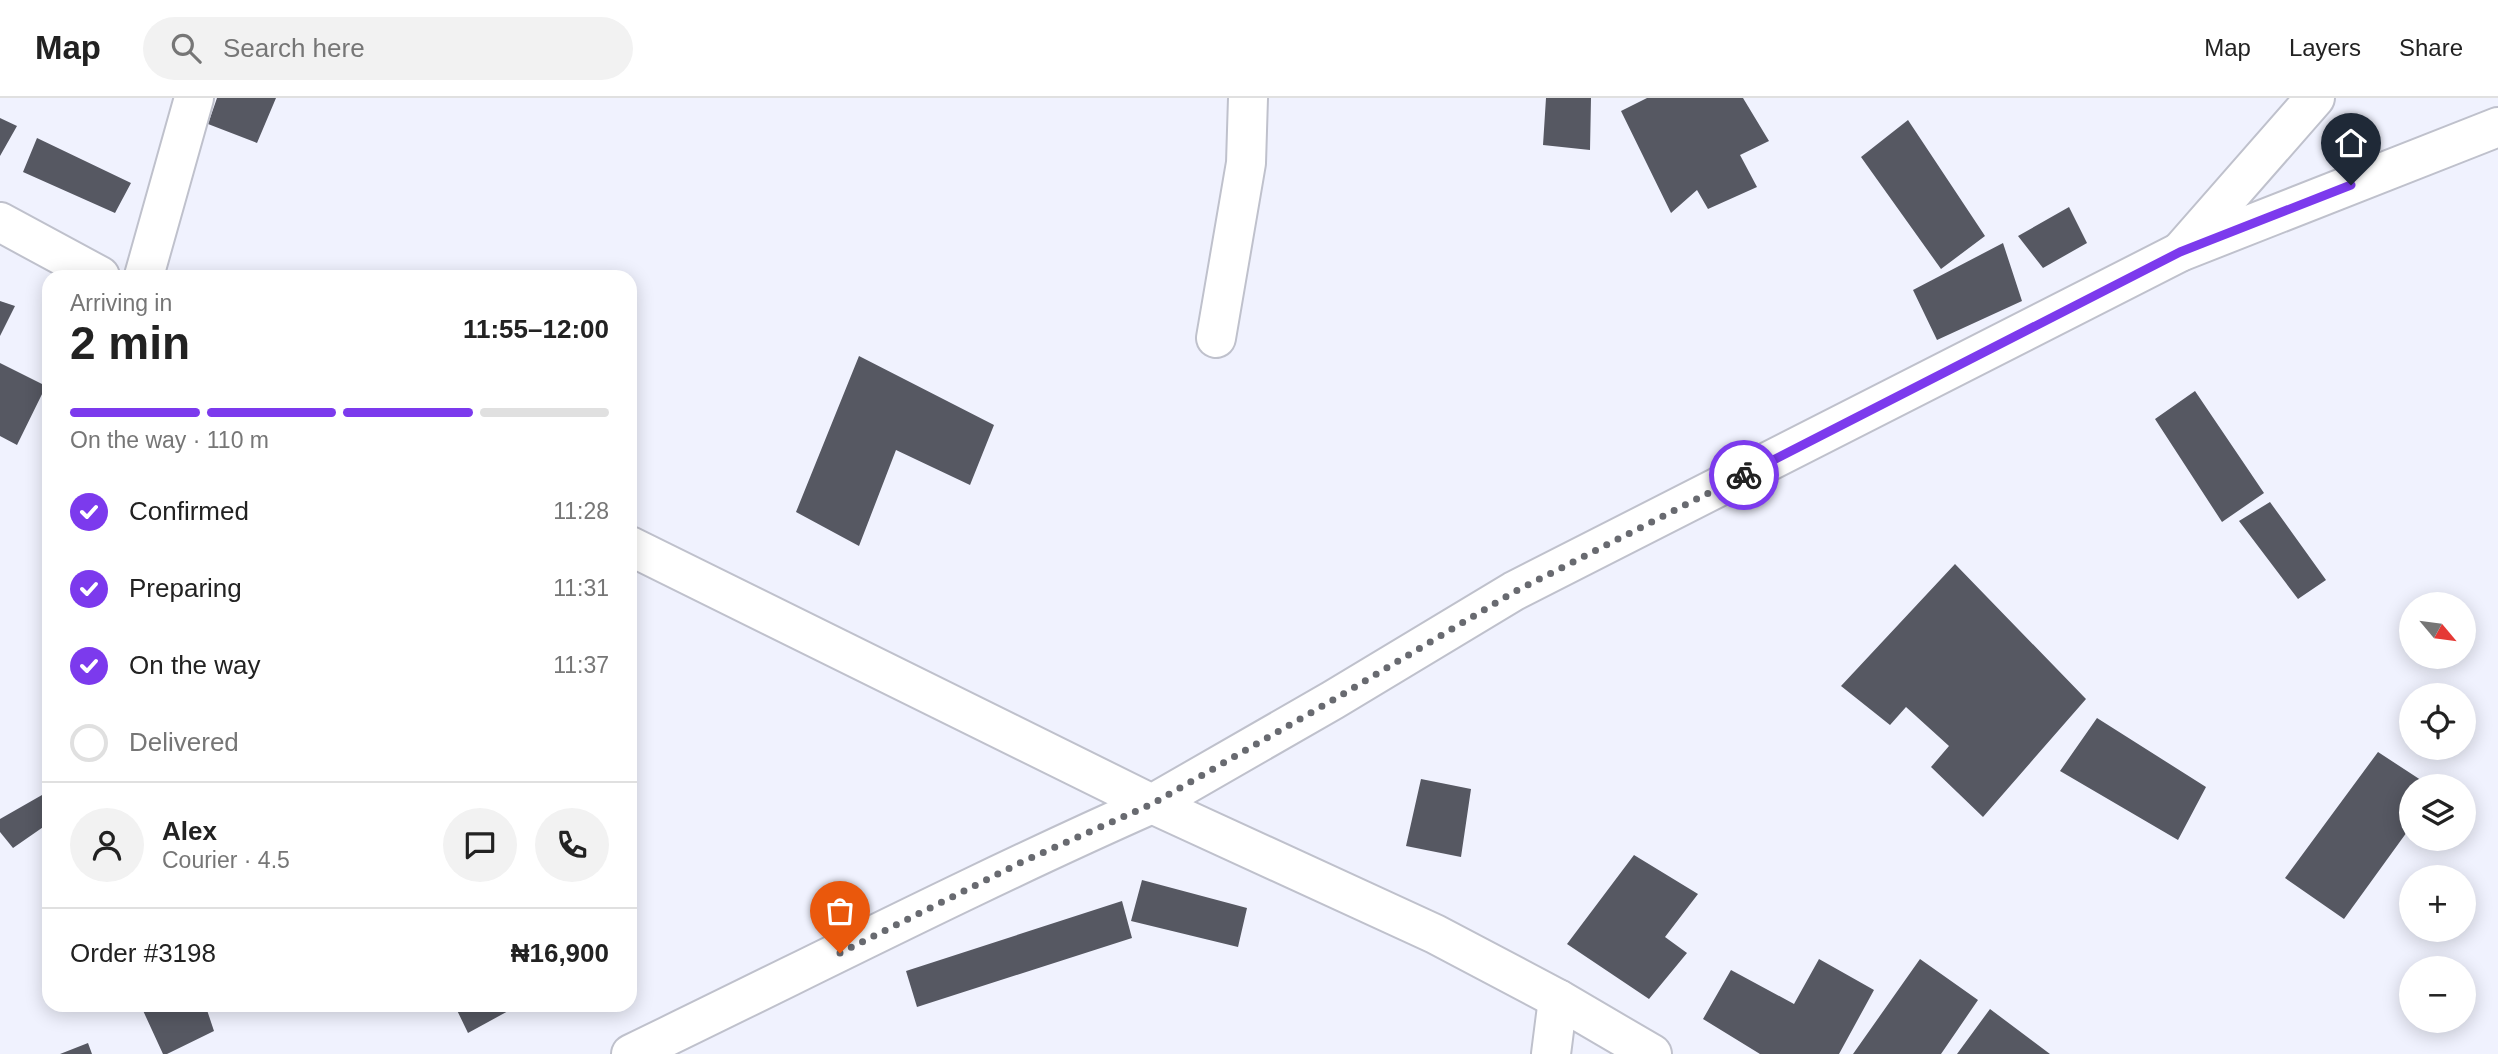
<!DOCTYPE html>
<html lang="en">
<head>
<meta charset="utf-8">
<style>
  :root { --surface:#fff; --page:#f2f2f2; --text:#222; --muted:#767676; --line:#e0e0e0; --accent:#7c3aed }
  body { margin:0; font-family:Arial,sans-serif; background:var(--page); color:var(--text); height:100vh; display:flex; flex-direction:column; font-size:26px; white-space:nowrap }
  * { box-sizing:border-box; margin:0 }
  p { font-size:23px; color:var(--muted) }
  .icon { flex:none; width:38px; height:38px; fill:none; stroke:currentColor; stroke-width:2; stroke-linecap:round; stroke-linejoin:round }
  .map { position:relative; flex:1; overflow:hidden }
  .sheet { position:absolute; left:42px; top:172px; width:595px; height:742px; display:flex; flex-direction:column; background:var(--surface); border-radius:21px; box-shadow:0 4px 18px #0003 }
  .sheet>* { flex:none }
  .needle { width:46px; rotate:119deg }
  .tools { position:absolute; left:2399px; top:494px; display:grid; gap:14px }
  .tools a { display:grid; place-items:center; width:77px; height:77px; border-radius:50%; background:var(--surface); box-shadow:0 4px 18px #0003; font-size:35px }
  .pin { position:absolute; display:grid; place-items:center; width:60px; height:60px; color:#fff; margin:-72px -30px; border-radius:50% 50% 50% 0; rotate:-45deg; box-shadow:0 0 7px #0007 }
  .pin .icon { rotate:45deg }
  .courier { position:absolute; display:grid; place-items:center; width:70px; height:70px; margin:-35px; border:5px solid #7c3aed; border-radius:50%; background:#fff; color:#222; box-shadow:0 2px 9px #0007 }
  .summary em { font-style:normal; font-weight:600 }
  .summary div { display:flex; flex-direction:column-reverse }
  .summary { display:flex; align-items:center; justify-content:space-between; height:119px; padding:0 28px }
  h1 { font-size:46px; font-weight:600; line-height:52px }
  .bar { display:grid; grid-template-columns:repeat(4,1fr); gap:10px 7px; align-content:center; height:84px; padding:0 28px }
  .bar i { height:9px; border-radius:5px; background:var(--line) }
  .bar .current { background:var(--accent) }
  .bar p { grid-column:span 4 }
  .line { display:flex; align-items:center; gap:18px; padding:0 28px; border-top:2px solid var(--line) }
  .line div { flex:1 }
  .round { display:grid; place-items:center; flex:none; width:74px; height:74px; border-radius:37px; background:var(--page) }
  ol { padding:0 28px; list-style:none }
  li { display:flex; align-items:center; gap:21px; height:77px }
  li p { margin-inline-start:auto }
  li .icon { padding:7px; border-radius:50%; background:var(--accent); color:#fff; stroke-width:4 }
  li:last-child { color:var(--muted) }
  li i { width:38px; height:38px; border:4px solid var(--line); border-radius:50% }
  header { display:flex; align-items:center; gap:42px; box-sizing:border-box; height:98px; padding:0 35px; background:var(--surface); border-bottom:2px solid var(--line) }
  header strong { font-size:33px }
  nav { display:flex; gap:38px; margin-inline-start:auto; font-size:24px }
  .search { width:490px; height:63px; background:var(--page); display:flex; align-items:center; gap:18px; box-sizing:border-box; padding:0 24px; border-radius:38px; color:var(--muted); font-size:26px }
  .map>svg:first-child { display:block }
  .building { fill:#565862 }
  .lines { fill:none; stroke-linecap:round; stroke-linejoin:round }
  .minor-casing { stroke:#bfc1cc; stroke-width:42 }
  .tertiary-casing { stroke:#bfc1cc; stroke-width:42 }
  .secondary-casing { stroke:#bfc1cc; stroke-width:42 }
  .minor { stroke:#fff; stroke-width:38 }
  .tertiary { stroke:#fff; stroke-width:38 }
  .secondary { stroke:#fff; stroke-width:38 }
  .done { stroke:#686a70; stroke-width:7; stroke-dasharray:0 12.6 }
  .route { stroke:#7c3aed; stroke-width:9 }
</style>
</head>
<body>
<header>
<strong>Map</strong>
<div class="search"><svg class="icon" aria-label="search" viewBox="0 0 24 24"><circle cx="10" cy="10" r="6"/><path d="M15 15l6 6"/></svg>Search here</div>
<nav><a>Map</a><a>Layers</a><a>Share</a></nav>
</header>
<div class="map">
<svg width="2498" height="956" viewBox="0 0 2498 956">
  <rect width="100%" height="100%" fill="#f0f2fe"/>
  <path class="building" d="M217,0H276L257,45L208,26Z
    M1546,0H1591L1590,52L1543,47Z
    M1647,0H1743L1769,43L1740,57L1757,89L1708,111L1697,92L1671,115L1621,13Z
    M0,20L17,28L0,58Z
    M1908,22L1985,138L1941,171L1861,59Z
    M37,40L131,85L115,115L23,74Z
    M2069,109L2087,145L2043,170L2018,138Z
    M2003,145L2022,203L1937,242L1913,192Z
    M0,203L15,208L0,238Z
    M859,258L994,327L970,387L896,352L859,448L796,414Z
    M0,265L46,288L17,347L0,338Z
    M2195,293L2264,395L2222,424L2155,321Z
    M2270,404L2326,482L2298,501L2239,423Z
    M1955,466L2086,601L1983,719L1931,669L1949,648L1906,609L1890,627L1841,588Z
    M2097,620L2206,689L2178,742L2060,673Z
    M2378,654L2430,688H2412V727L2344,821L2285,780Z
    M1421,681L1471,691L1461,759L1406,748Z
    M49,693V725L13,750L0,734V721Z
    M1634,757L1698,796L1665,839L1687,855L1649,901L1567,846Z
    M1142,782L1247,810L1238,849L1131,823Z
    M1122,803L1132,840L917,909L906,873Z
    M1819,861L1874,892L1839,956H1760L1703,921L1731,872L1794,906Z
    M1920,861L1978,902L1941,956H1853Z
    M140,906H205L214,933L167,956H163Z
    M454,906H521L468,935Z
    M1990,911L2050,956H1957Z
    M88,945L92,956H60Z"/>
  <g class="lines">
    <g class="minor-casing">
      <path id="minor" d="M2180,154L2315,0
        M144,178L194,0
        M1216,240L1246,65L1248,0
        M631,956C805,872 976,784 1152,706
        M1551,956L1558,901"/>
    </g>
    <g class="tertiary-casing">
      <path id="tertiary" d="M1152,706L1435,836L1558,901L1652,956"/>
    </g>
    <g class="secondary-casing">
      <path id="secondary" d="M0,124L100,178
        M630,448L1152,706L1333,602L1514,493L2180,154L2498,29"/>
    </g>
    <use href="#minor" class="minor"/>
    <use href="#tertiary" class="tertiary"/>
    <use href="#secondary" class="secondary"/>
  </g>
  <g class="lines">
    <path class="done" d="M840,855L1024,763L1152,706L1333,602L1514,494L1744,377"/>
    <path class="route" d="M1744,377L2180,154L2351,87"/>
  </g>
</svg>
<div class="tools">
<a><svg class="needle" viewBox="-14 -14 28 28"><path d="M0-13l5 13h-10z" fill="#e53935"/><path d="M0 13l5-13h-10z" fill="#767676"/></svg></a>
<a><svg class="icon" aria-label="locate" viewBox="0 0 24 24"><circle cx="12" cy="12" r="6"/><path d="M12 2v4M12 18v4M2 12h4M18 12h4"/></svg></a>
<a><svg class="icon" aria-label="layers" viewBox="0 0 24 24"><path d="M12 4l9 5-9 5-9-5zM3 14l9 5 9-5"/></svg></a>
<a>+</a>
<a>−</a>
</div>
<div class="pin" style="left:840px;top:855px;background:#ea580c"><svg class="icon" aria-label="bag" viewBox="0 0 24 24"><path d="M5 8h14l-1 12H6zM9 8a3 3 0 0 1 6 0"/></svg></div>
<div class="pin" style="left:2351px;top:87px;background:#1f2937"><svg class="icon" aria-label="home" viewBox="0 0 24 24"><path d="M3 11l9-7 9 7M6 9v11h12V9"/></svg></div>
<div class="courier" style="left:1744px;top:377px"><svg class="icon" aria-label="bike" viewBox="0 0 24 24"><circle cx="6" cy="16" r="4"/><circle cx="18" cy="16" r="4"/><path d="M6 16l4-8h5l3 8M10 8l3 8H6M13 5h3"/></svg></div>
<section class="sheet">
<div class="summary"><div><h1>2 min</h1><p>Arriving in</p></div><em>11:55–12:00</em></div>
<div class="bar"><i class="current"></i><i class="current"></i><i class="current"></i><i></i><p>On the way · 110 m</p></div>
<ol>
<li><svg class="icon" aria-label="check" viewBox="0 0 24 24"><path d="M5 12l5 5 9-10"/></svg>Confirmed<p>11:28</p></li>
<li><svg class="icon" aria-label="check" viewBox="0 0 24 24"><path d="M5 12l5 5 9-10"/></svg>Preparing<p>11:31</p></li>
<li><svg class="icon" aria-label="check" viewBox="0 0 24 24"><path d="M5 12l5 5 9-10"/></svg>On the way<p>11:37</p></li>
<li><i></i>Delivered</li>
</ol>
<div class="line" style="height:126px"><a class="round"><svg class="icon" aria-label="person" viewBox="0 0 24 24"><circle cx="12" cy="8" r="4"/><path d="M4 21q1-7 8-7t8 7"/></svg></a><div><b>Alex</b><p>Courier · 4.5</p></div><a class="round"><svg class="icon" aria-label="chat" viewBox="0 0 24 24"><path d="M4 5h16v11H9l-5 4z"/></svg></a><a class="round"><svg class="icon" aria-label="phone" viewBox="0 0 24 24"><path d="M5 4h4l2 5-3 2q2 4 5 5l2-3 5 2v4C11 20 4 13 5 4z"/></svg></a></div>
<div class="line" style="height:91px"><div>Order #3198</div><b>₦16,900</b></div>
</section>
</div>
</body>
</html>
